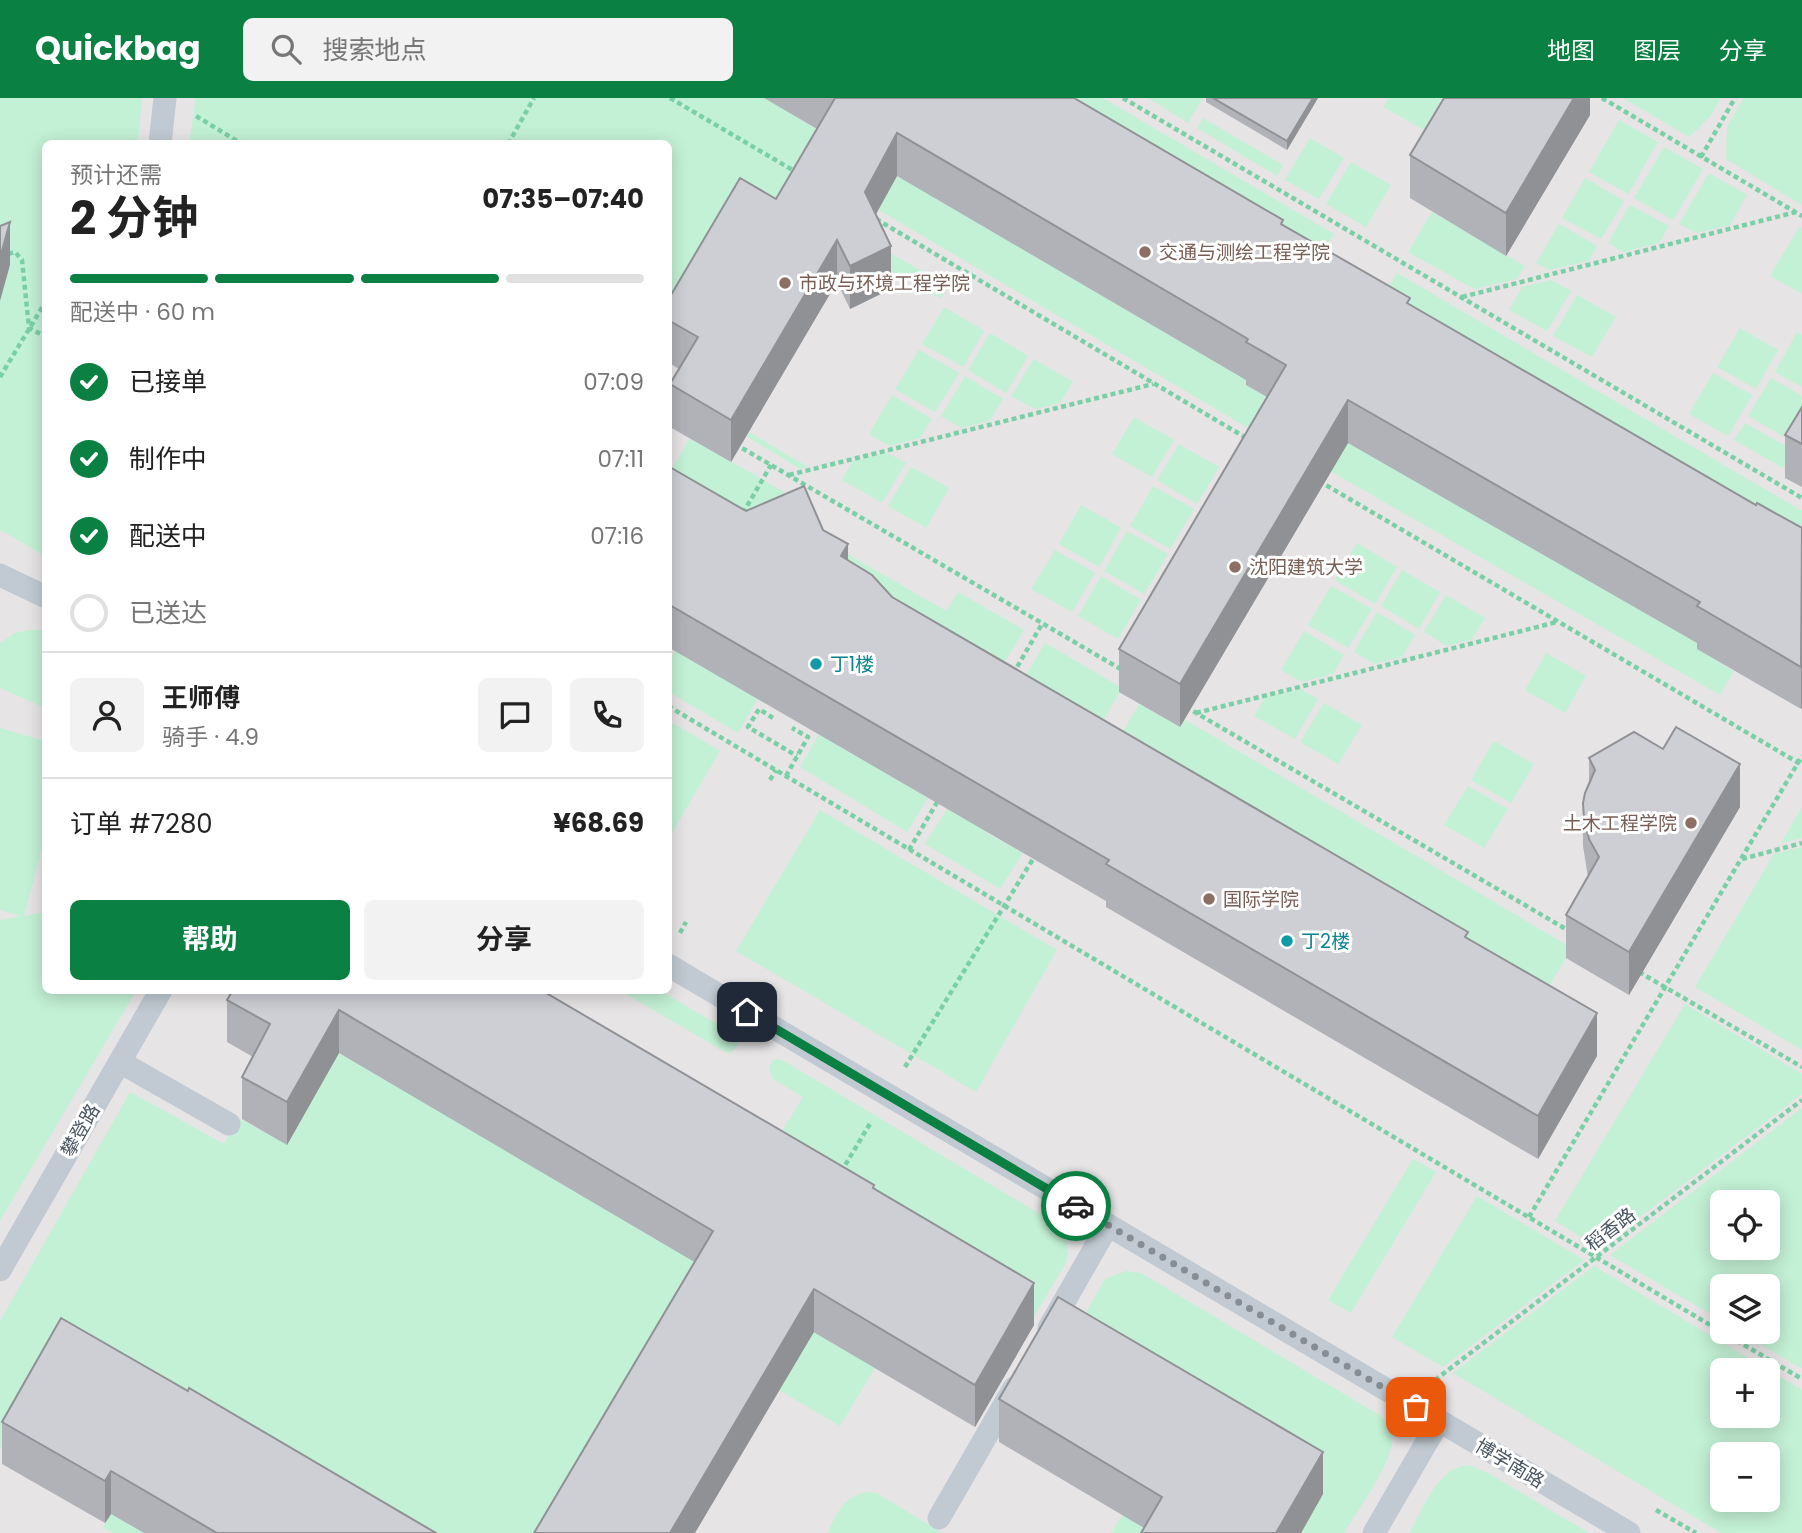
<!DOCTYPE html>
<html lang="zh">
<head>
<meta charset="utf-8">
<style>
  :root { --surface:#fff; --page:#f2f2f2; --text:#222; --muted:#767676; --line:#e0e0e0; --accent:#0b8043 }
  body { margin:0; font-family:Poppins,"Noto Sans SC",sans-serif; background:var(--page); color:var(--text); height:100vh; display:flex; flex-direction:column; font-size:26px; white-space:nowrap }
  * { box-sizing:border-box; margin:0 }
  p { font-size:23px; color:var(--muted) }
  .icon { flex:none; width:38px; height:38px; fill:none; stroke:currentColor; stroke-width:2; stroke-linecap:round; stroke-linejoin:round }
  .map { position:relative; flex:1; overflow:hidden }
  .panel { position:absolute; left:42px; top:42px; width:630px; height:854px; display:flex; flex-direction:column; background:var(--surface); border-radius:10px; box-shadow:0 4px 18px #0003 }
  .panel>* { flex:none }
  .fabs { position:absolute; left:1710px; top:1092px; display:grid; gap:14px }
  .fabs a { display:grid; place-items:center; width:70px; height:70px; border-radius:10px; background:var(--surface); box-shadow:0 4px 18px #0003; font-size:35px }
  .pin { position:absolute; display:grid; place-items:center; width:60px; height:60px; color:#fff; margin:-30px; border-radius:14px; box-shadow:0 4px 10px #0006 }
  .courier { position:absolute; display:grid; place-items:center; width:70px; height:70px; margin:-35px; border:5px solid #0b8043; border-radius:50%; background:#fff; color:#222; box-shadow:0 2px 9px #0007 }
  .summary em { font-style:normal; font-weight:700 }
  .summary div { display:flex; flex-direction:column-reverse }
  .summary { display:flex; align-items:center; justify-content:space-between; height:119px; padding:0 28px }
  h1 { font-size:46px; font-weight:700; line-height:52px }
  .bar { display:grid; grid-template-columns:repeat(4,1fr); gap:10px 7px; align-content:center; height:84px; padding:0 28px }
  .bar i { height:9px; border-radius:5px; background:var(--line) }
  .bar .selected { background:var(--accent) }
  .bar p { grid-column:span 4 }
  .line { display:flex; align-items:center; gap:18px; padding:0 28px; border-top:2px solid var(--line) }
  .line div { flex:1 }
  .round { display:grid; place-items:center; flex:none; width:74px; height:74px; border-radius:10px; background:var(--page) }
  ol { padding:0 28px; list-style:none }
  li { display:flex; align-items:center; gap:21px; height:77px }
  li p { margin-inline-start:auto }
  li .icon { padding:7px; border-radius:50%; background:var(--accent); color:#fff; stroke-width:4 }
  li:last-child { color:var(--muted) }
  li i { width:38px; height:38px; border:4px solid var(--line); border-radius:50% }
  .button { display:flex; gap:14px; margin-top:auto; padding:14px 28px }
  .button a { flex:1; height:80px; border-radius:10px; background:var(--accent); color:#fff; font-size:28px; font-weight:700; line-height:80px; text-align:center }
  .button a+a { background:var(--page); color:var(--text) }
  header { display:flex; align-items:center; gap:42px; box-sizing:border-box; height:98px; padding:0 35px; background:var(--accent); color:#fff }
  header strong { font-size:33px }
  nav { display:flex; gap:38px; margin-inline-start:auto; font-size:24px }
  .search { width:490px; height:63px; background:var(--page); display:flex; align-items:center; gap:18px; box-sizing:border-box; padding:0 24px; border-radius:10px; color:var(--muted); font-size:26px }
  .map>svg:first-child { display:block }
  .education { fill:#e6e4e5; fill-rule:evenodd }
  .green { fill:#c3f1d5; fill-rule:evenodd }
  .lines { fill:none; stroke-linecap:round; stroke-linejoin:round }
  .path { stroke:#7ad0a6; stroke-width:4.5; stroke-dasharray:5 3.5; stroke-linecap:butt }
  .service { stroke:#c1cad2; stroke-width:23 }
  .wall { fill:#b0b2b7 }
  .shaded-wall { fill:#909195 }
  .building { fill:#cdcfd5; stroke:#909195; stroke-width:2 }
  .done { stroke:#868d94; stroke-width:7; stroke-dasharray:0 12.6 }
  .route { stroke:#0b8043; stroke-width:9 }
  .education-dot { fill:#8d6e63; stroke:#fff; stroke-width:2.5 }
  .culture-dot { fill:#0f9aa8; stroke:#fff; stroke-width:2.5 }
  .labels { text-anchor:middle; stroke-width:6; stroke-linejoin:round; paint-order:stroke }
  .education-label { font-size:19px; fill:#785e54; stroke:#fff; text-anchor:start }
  .culture-label { font-size:19px; fill:#0d838f; stroke:#fff; text-anchor:start }
  .street-label { font-size:19px; fill:#4a5661; stroke:#fff }
</style>
</head>
<body>
<header>
<strong>Quickbag</strong>
<div class="search"><svg class="icon" aria-label="search" viewBox="0 0 24 24"><circle cx="10" cy="10" r="6"/><path d="M15 15l6 6"/></svg>搜索地点</div>
<nav><a>地图</a><a>图层</a><a>分享</a></nav>
</header>
<div class="map">
<svg width="1802" height="1435" viewBox="0 0 1802 1435">
  <rect width="100%" height="100%" fill="#f5f3f3"/>
  <path class="education" d="M0,0H1802V1435H0ZM46,46H668V892H46ZM1722,1104H1768V1150H1722ZM1722,1188H1768V1234H1722ZM1722,1272H1768V1318H1722ZM1722,1356H1768V1402H1722Z"/>
  <path class="green" d="M0,0H142L138,45L46,46L45,458L6,435L0,433Z
    M196,0H811L799,21L836,42L669,245L668,46H189Z
    M1002,0H1103L1334,136L1285,219Z
    M1148,0H1203L1188,25Z
    M1389,0H1442L1424,32L1383,9Z
    M1623,0H1721L1710,19L1689,39Z
    M1744,0H1802V107L1726,61L1727,28Z
    M1203,20L1283,67L1277,78L1197,30Z
    M1619,22L1658,44L1628,96L1589,74Z
    M928,38L926,94L1222,268L1246,228V287L1266,298L1248,330L838,88L857,55L902,81Z
    M1310,40L1344,60L1319,101L1285,82Z
    M1664,49L1703,71L1673,122L1634,100Z
    M1351,64L1391,87L1366,129L1326,106Z
    M1709,75L1747,97L1730,127L1696,135L1679,126Z
    M1585,80L1624,103L1601,141L1562,120Z
    M1630,107L1669,128L1659,145L1623,154L1608,145Z
    M1432,114L1525,168L1517,181L1474,191L1408,154Z
    M1559,126L1597,148L1589,163L1549,172L1536,165Z
    M1800,128L1802,130V196L1770,178Z
    M863,140L949,188L941,200L881,167L830,196Z
    M1397,175L1802,413V473L1369,220Z
    M1551,182L1571,193L1547,233L1509,212L1522,189Z
    M1577,197L1616,219L1592,259L1553,238Z
    M944,209L984,233L963,269L922,246Z
    M1740,230L1778,252L1756,291L1717,269Z
    M1797,234L1802,237V289L1775,274Z
    M990,235L1028,258L1006,295L968,272Z
    M919,252L959,275L935,314L895,291Z
    M1034,261L1073,284L1060,305L1035,311L1011,298Z
    M1713,275L1752,297L1728,338L1689,316Z
    M965,278L1003,301L989,323L961,330L941,318Z
    M1771,280L1802,298V337L1797,346L1748,318Z
    M892,297L932,321L920,340L889,348L869,336Z
    M1134,319L1174,342L1152,379L1112,356Z
    M1309,322L1696,495L1697,551L1734,573L1720,597L1292,351Z
    M1745,325L1793,352L1783,370L1734,342Z
    M749,334L808,369L800,371L746,338Z
    M690,340L817,413L806,432L946,513L958,494L1024,532L985,596L780,441L669,376Z
    M1179,346L1219,369L1197,406L1157,382Z
    M887,355L906,365L882,405L842,382L853,363Z
    M911,369L949,390L926,430L888,408Z
    M1153,388L1194,411L1170,451L1130,428Z
    M1081,407L1121,430L1099,469L1059,446Z
    M1127,433L1168,456L1144,496L1104,473Z
    M1357,445L1397,469L1375,506L1335,482Z
    M1055,452L1095,475L1072,514L1031,491Z
    M1402,472L1440,494L1419,531L1381,508Z
    M1101,478L1141,502L1118,541L1078,518Z
    M1331,488L1372,511L1348,550L1308,527Z
    M1446,497L1485,520L1472,541L1447,548L1424,534Z
    M1377,514L1415,537L1402,559L1374,566L1354,554Z
    M29,532H45V610L0,590V545L15,535Z
    M1304,533L1344,557L1333,576L1302,584L1281,572Z
    M1045,545L1122,590L1085,653L1007,608Z
    M676,552L758,600L738,635L669,594V564Z
    M1546,555L1586,578L1565,615L1525,592Z
    M1300,591L1318,601L1295,641L1254,618L1265,599Z
    M1324,605L1362,627L1338,666L1300,644Z
    M1139,606L1180,628L1184,621L1572,850L1530,920L1104,665Z
    M669,623L720,653L669,740Z
    M0,630L45,643V740L24,818L45,814L46,892L136,893L0,1123V822L21,818L0,812Z
    M819,636L928,700L907,734L800,669Z
    M1494,643L1534,666L1511,705L1471,682Z
    M1468,688L1508,711L1484,750L1444,727Z
    M1008,694L984,734L1023,755L1000,791L925,746L947,711L961,718Z
    M1802,709V740L1781,745Z
    M820,712L1057,852L976,994L736,853Z
    M1802,749V952L1695,889L1774,756Z
    M621,893H661L734,936L738,947L730,955L723,953Z
    M1685,906L1802,976V996L1599,1150L1555,1123Z
    M338,955L366,970L735,1130L560,1435H363L8,1354L0,1349V1223L130,994L224,1046L240,1021L287,1046Z
    M778,961L784,963L1058,1127C1067,1140 1070,1150 1066,1165L1030,1225L763,1064L803,999L773,981L769,969L773,963Z
    M1802,1010V1271L1740,1234H1768V1188H1722V1223L1610,1157ZM1768,1104V1150H1722V1104Z
    M1413,1061L1436,1074L1351,1215L1328,1202Z
    M1477,1098L1584,1162L1443,1269L1392,1239Z
    M1594,1168L1802,1292V1435H1721L1453,1275ZM1768,1272V1318H1722V1272ZM1768,1356V1402H1722V1356Z
    M1126,1173L1141,1175L1381,1318C1387,1325 1392,1332 1392,1342C1392,1366 1357,1413 1344,1435H1301L1323,1396L1067,1247L1105,1181Z
    M814,1233L875,1270L840,1328L779,1292Z
    M1468,1367L1488,1375L1589,1435H1409C1424,1410 1436,1371 1468,1367Z
    M129,1384L133,1428L144,1435H113L103,1429Z
    M867,1394L877,1395L942,1435H827C838,1415 842,1399 867,1394Z
    M1123,1416L1162,1435H1111Z"/>
  <g class="lines">
    <path class="path" d="M670,0L796,74
      M1123,0L1802,400
      M1602,0L1802,118
      M196,18L242,46
      M508,46L534,0
      M1701,59L1735,0
      M876,121L1248,341
      M0,158L15,154L22,162L29,230L46,239
      M1462,199L1796,114
      M0,279L46,203
      M735,346L1124,573
      M789,377L1153,286
      M1319,383L1802,667
      M743,415L771,367
      M1013,576L1042,526
      M668,608L1722,1234
      M1186,609L1571,834
      M1196,615L1557,524
      M773,620L759,611L748,629L797,658
      M786,678L808,639L792,630
      M770,682L776,672
      M909,752L939,701
      M1742,761L1802,745
      M680,835L686,824
      M1639,874L1802,969
      M905,969L1033,761
      M841,1074L871,1024
      M1529,1119L1802,658
      M1722,1234L1802,1281
      M1435,1282L1802,1002
      M1656,1412L1696,1435"/>
    <path class="service" d="M160,46L165,0
      M0,477L46,499
      M668,867L1629,1435
      M120,964L229,1026
      M0,1172L161,892
      M1049,1230L1108,1127
      M939,1420L1014,1290
      M1374,1435L1439,1323"/>
  </g>
  <path class="wall" d="M764,0H1074L1283,127L1410,207L1756,407L1802,431L1801,611L1697,551V545L1348,345L1180,629L1119,594V551L1267,299L1246,287V282L897,78L876,116L891,191L850,211L837,184L731,364L670,329V286L679,271L668,264V202L776,101L817,31Z
    M1206,0H1318L1287,52L1206,4Z
    M1590,0V17L1506,158L1410,100V57Z
    M1802,309V389L1785,380V337Z
    M668,368L746,413L823,432L848,462L892,499L1468,841L1597,958L1538,1061L1106,809V803L668,549Z
    M1589,660L1740,709L1629,897L1566,860V817L1588,779L1583,748V705L1589,687Z
    M541,892L874,1091L1034,1227L975,1329L339,955L287,1047L242,1021V979L253,959L227,944V902Z
    M999,1301L1323,1396L1301,1435H1141L1144,1430L999,1344Z
    M2,1324L436,1435H144L111,1416L105,1425L2,1366Z"/>
  <path class="shaded-wall" d="M1313,0H1318L1287,52V43Z
    M1574,0H1590V17L1506,158V115Z
    M897,35V78L865,136V94Z
    M10,124V167L0,203V160Z
    M837,142V184L731,364V322Z
    M891,148V191L850,211V168Z
    M1348,302V345L1180,629V586Z
    M848,446V489L841,458Z
    M1802,567V610L1801,611V569Z
    M1740,666V709L1629,897V854Z
    M339,912V955L287,1047V1004Z
    M1597,915V958L1538,1061V1018Z
    M1034,1185V1227L975,1329V1287Z
    M814,1191V1234L695,1435H670Z
    M1323,1354V1396L1301,1435H1276Z
    M111,1373V1416L105,1425V1383Z"/>
  <path class="building" d="M835,0H1074L1283,122L1281,126L1410,200L1407,205L1756,407L1757,405L1802,430L1801,569L1697,508L1700,504L1348,302L1180,586L1119,551L1286,267L1246,244L1248,241L897,35L865,94L891,148L850,168L837,142L731,322L670,286L698,239L668,222V202L740,80L776,101Z
    M1213,0H1313L1287,43Z
    M1444,0H1574L1506,115L1410,57Z
    M10,124L0,160V128Z
    M1802,309V346L1785,337Z
    M668,368L746,413L804,388L823,432L848,446L841,458L872,477L892,499L1468,834L1465,839L1597,915L1538,1018L1106,766L1109,762L668,506Z
    M1676,629L1740,666L1629,854L1566,817L1599,759L1589,741L1584,721L1583,705L1585,695L1595,672L1589,660L1634,634L1663,651Z
    M233,892H541L874,1087L873,1090L1034,1185L975,1287L814,1191L670,1435H534L713,1133L339,912L287,1004L242,979L270,926L227,902Z
    M1058,1199L1323,1354L1276,1435H1141L1162,1399L999,1301Z
    M61,1220L188,1293L189,1290L436,1435H217L111,1373L105,1383L2,1324Z"/>
  <g class="lines">
    <path class="done" d="M1076,1108L1416,1309"/>
    <path class="route" d="M747,914L1076,1108"/>
  </g>
  <g class="education-dot">
    <circle cx="1145" cy="154" r="7"/>
    <circle cx="785" cy="185" r="7"/>
    <circle cx="1235" cy="469" r="7"/>
    <circle cx="1691" cy="725" r="7"/>
    <circle cx="1209" cy="801" r="7"/>
  </g>
  <g class="culture-dot">
    <circle cx="816" cy="566" r="7"/>
    <circle cx="1287" cy="843" r="7"/>
  </g>
  <g class="labels">
    <g class="education-label">
      <text x="1159" y="161">交通与测绘工程学院</text>
      <text x="799" y="192">市政与环境工程学院</text>
      <text x="1249" y="476">沈阳建筑大学</text>
      <text x="1677" y="732" text-anchor="end">土木工程学院</text>
      <text x="1223" y="808">国际学院</text>
    </g>
    <g class="culture-label">
      <text x="830" y="573">丁1楼</text>
      <text x="1301" y="850">丁2楼</text>
    </g>
    <g class="street-label">
      <text transform="translate(80 1032) rotate(-60)" y="7">攀登路</text>
      <text transform="translate(1610 1131) rotate(-37)" y="7">稻香路</text>
      <text transform="translate(1510 1365) rotate(31)" y="7">博学南路</text>
    </g>
  </g>
</svg>
<div class="fabs">
<a><svg class="icon" aria-label="locate" viewBox="0 0 24 24"><circle cx="12" cy="12" r="6"/><path d="M12 2v4M12 18v4M2 12h4M18 12h4"/></svg></a>
<a><svg class="icon" aria-label="layers" viewBox="0 0 24 24"><path d="M12 4l9 5-9 5-9-5zM3 14l9 5 9-5"/></svg></a>
<a>+</a>
<a>−</a>
</div>
<div class="pin" style="left:1416px;top:1309px;background:#ea580c"><svg class="icon" aria-label="bag" viewBox="0 0 24 24"><path d="M5 8h14l-1 12H6zM9 8a3 3 0 0 1 6 0"/></svg></div>
<div class="pin" style="left:747px;top:914px;background:#1f2937"><svg class="icon" aria-label="home" viewBox="0 0 24 24"><path d="M3 11l9-7 9 7M6 9v11h12V9"/></svg></div>
<div class="courier" style="left:1076px;top:1108px"><svg class="icon" aria-label="car" viewBox="0 0 24 24"><path d="M5 17H2v-5l4-1 3-4h7l3 4 3 1v5h-3M9 17h6M6 11h13"/><circle cx="7" cy="17" r="2"/><circle cx="17" cy="17" r="2"/></svg></div>
<section class="panel">
<div class="summary"><div><h1>2 分钟</h1><p>预计还需</p></div><em>07:35–07:40</em></div>
<div class="bar"><i class="selected"></i><i class="selected"></i><i class="selected"></i><i></i><p>配送中 · 60 m</p></div>
<ol>
<li><svg class="icon" aria-label="check" viewBox="0 0 24 24"><path d="M5 12l5 5 9-10"/></svg>已接单<p>07:09</p></li>
<li><svg class="icon" aria-label="check" viewBox="0 0 24 24"><path d="M5 12l5 5 9-10"/></svg>制作中<p>07:11</p></li>
<li><svg class="icon" aria-label="check" viewBox="0 0 24 24"><path d="M5 12l5 5 9-10"/></svg>配送中<p>07:16</p></li>
<li><i></i>已送达</li>
</ol>
<div class="line" style="height:126px"><a class="round"><svg class="icon" aria-label="person" viewBox="0 0 24 24"><circle cx="12" cy="8" r="4"/><path d="M4 21q1-7 8-7t8 7"/></svg></a><div><b>王师傅</b><p>骑手 · 4.9</p></div><a class="round"><svg class="icon" aria-label="chat" viewBox="0 0 24 24"><path d="M4 5h16v11H9l-5 4z"/></svg></a><a class="round"><svg class="icon" aria-label="phone" viewBox="0 0 24 24"><path d="M5 4h4l2 5-3 2q2 4 5 5l2-3 5 2v4C11 20 4 13 5 4z"/></svg></a></div>
<div class="line" style="height:91px"><div>订单 #7280</div><b>¥68.69</b></div>
<div class="button"><a>帮助</a><a>分享</a></div>
</section>
</div>
</body>
</html>
